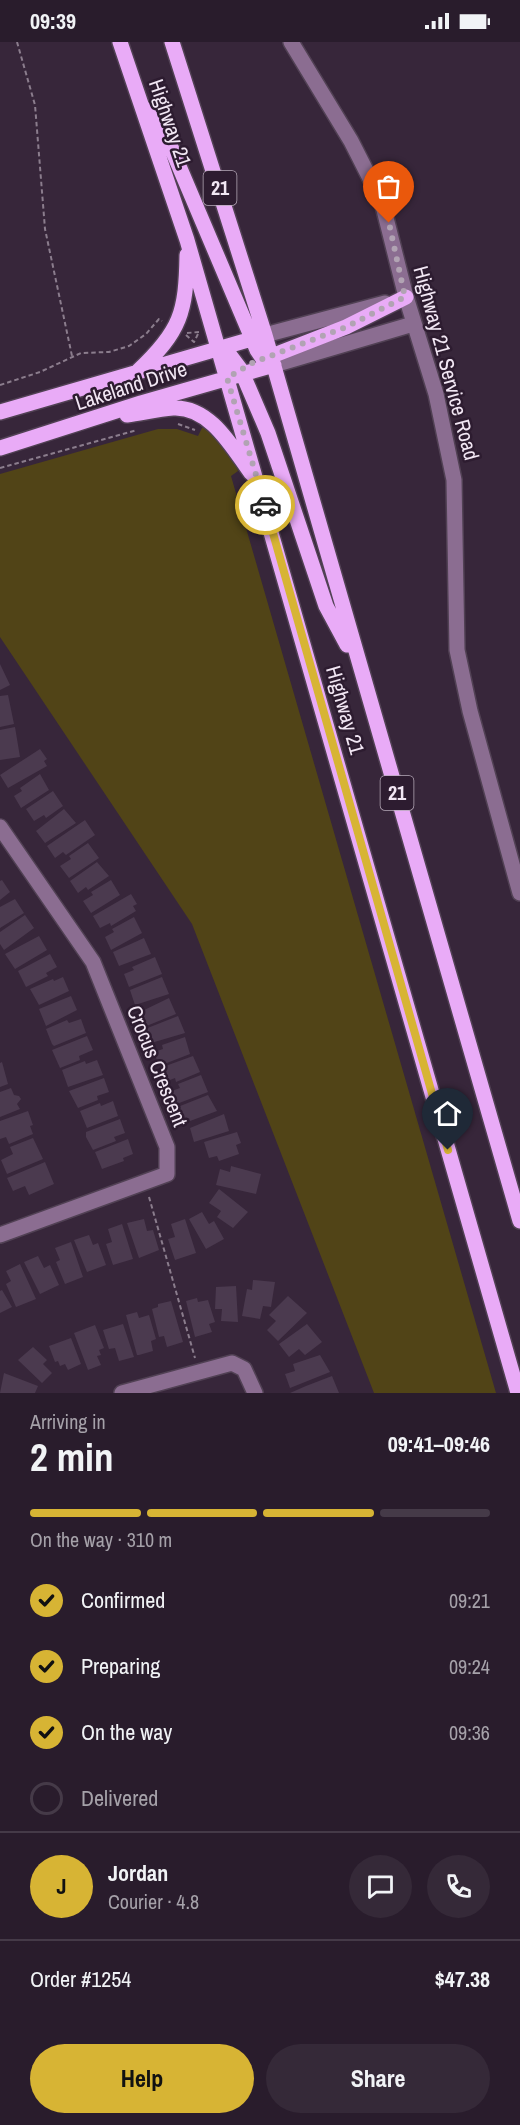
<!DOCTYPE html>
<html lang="en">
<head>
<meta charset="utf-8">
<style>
  :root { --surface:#291c2c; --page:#352938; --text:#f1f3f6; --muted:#a5a1a9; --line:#453a48; --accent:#d7b434 }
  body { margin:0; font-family:"Archivo Narrow",sans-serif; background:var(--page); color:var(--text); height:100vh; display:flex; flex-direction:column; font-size:22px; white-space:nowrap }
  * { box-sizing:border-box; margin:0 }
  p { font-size:20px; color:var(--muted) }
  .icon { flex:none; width:33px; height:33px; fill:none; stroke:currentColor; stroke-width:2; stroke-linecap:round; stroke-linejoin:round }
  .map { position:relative; height:1351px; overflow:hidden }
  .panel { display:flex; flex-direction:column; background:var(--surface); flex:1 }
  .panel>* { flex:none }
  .pin { position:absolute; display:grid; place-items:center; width:51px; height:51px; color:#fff; margin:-62px -26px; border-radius:50% 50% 50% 0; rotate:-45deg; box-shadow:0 0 6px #0007 }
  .pin .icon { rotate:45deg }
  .courier { position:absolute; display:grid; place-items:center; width:60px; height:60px; margin:-30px; border:4px solid #d7b434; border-radius:50%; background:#fff; color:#222; box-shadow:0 2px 8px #0007 }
  .summary em { font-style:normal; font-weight:700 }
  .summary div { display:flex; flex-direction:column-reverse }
  .summary { display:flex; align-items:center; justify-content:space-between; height:102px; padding:0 30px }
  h1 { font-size:39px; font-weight:700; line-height:45px }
  .bar { display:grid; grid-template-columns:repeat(4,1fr); gap:9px 6px; align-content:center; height:72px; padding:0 30px }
  .bar i { height:8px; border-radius:4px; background:var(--line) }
  .bar .selected { background:var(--accent) }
  .bar p { grid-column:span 4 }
  .line { display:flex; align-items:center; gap:15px; padding:0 30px; border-top:2px solid var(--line) }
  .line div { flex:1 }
  .round { display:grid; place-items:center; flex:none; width:63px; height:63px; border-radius:32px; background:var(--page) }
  ol { padding:0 30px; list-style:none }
  li { display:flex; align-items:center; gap:18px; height:66px }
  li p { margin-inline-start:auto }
  li .icon { padding:6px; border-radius:50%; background:var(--accent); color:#111; stroke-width:4 }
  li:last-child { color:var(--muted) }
  li i { width:33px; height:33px; border:3px solid var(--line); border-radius:50% }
  .button { display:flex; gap:12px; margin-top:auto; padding:12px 30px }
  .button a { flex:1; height:69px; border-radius:36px; background:var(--accent); color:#111; font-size:24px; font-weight:700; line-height:69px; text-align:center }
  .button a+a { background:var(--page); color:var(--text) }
  .status { display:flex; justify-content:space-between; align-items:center; height:42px; padding:0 30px; background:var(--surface); direction:ltr }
  .status svg { height:16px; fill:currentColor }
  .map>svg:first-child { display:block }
  .green { fill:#514417 }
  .building { fill:#4b3a4f }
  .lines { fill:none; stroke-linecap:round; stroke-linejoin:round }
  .minor-casing { stroke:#514154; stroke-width:18 }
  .major-casing { stroke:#514154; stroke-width:18 }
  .path { stroke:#8b7d8d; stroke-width:2; stroke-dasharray:4.5 3; stroke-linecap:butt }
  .minor { stroke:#8b6d91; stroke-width:15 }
  .major { stroke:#e9abf7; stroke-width:15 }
  .done { stroke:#b1a3b3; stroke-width:6; stroke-dasharray:0 10.8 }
  .route { stroke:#d7b434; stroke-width:8 }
  .labels { text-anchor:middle; stroke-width:5; stroke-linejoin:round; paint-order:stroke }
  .shield { fill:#2d1c30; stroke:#b7aab9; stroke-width:1.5 }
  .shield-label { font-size:20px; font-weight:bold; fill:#f2e7f4 }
  .street-label { font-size:21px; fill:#f2e7f4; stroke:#2d1c30 }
</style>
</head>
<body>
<div class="status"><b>09:39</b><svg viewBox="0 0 49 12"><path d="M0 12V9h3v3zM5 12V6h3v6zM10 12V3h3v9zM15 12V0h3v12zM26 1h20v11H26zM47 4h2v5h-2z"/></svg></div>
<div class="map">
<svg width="520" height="1351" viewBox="0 0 520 1351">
  <rect width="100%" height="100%" fill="#37263a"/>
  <path class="green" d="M207,385C221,396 233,412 238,429L231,434L496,1351H374L192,882L0,595V432L158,387H177L198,394L202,386Z"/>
  <path class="building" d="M0,622L10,643L0,648Z
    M8,653L14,682L0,685V654Z
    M15,685L20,715L0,718V688Z
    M40,707L47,717L44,719L47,724L8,746L0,733Z
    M40,732L49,748L21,766L14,754L22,749L20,746Z
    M53,749L63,764L46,776L44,773L34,779L26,767Z
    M64,767L76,781L45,801L36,789Z
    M85,778L95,793L66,813L63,810L55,816L47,804Z
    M88,801L99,816L69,836L60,824L71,817L69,814Z
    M97,820L109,834L88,848L86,845L78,851L70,839Z
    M2,838L10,850L0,858V839Z
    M111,838L120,853L91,871L83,859L93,853L91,850Z
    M131,852L137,862L133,864L136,869L111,884L110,881L100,886L93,874Z
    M15,857L24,871L0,886V865Z
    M25,873L34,886L4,908L0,902V890Z
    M134,875L142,891L111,908L105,895L114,890L112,887Z
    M39,894L47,908L15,927L5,912Z
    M144,896L151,912L119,924L113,910Z
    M50,912L57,925L46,931L48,934L26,945L18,929Z
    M155,915L162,932L129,945L124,932L134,928L132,925Z
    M63,935L69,949L39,963L30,947L53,937L54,939Z
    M162,935L169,952L135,963L130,948Z
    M71,954L77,968L46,984L39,967Z
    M169,956L176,972L144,985L138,971Z
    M178,974L185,991L151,1001L145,987Z
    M81,977L86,991L54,1004L52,1002L46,987L67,978L69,981Z
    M87,994L93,1008L79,1014L80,1018L60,1026L52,1008Z
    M185,995L190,1012L159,1024L154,1010L163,1007L162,1003Z
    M193,1014L200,1030L176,1040L175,1036L165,1040L160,1026Z
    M97,1018L103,1033L68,1045L62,1028L85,1019L86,1022Z
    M2,1020L8,1042L0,1045V1021Z
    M201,1033L208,1050L174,1063L169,1050L180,1046L178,1042Z
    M104,1036L109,1050L97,1054L98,1058L78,1066L69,1049Z
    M11,1046L14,1053L19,1054L21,1057L17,1062L20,1067L0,1075V1050Z
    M208,1053L217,1069L190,1079L189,1076L181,1080L175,1066Z
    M113,1059L118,1074L87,1086L80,1069L100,1061L101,1064Z
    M28,1069L33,1083L30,1084L33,1092L9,1102L6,1095L0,1097V1079Z
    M224,1072L229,1089L194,1100L190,1086Z
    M120,1077L125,1091L114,1095L116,1099L93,1108L86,1095V1090Z
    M237,1090L241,1101L236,1103L239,1112L219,1119L217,1114L209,1116L204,1100Z
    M33,1096L43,1117L7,1132L1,1118L13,1112L10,1105Z
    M128,1097L133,1112L123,1116L124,1119L102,1127L95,1110Z
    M45,1120L54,1142L29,1153L25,1144L13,1149L7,1136Z
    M231,1124L261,1132L256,1152L216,1143L220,1127L230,1130Z
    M219,1147L248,1170L233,1186L217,1175L221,1169L209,1161Z
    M202,1170L209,1182L214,1179L224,1197L206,1207L189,1177Z
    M144,1177L147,1189L153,1188L159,1208L139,1216L127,1181Z
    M185,1177L196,1211L175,1218L168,1197L175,1195L171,1182Z
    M122,1182L133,1217L113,1223L106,1202L112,1200L108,1187Z
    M89,1193L93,1203L98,1201L106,1223L87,1230L74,1198Z
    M71,1200L83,1235L65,1242L56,1220L60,1218L55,1206Z
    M38,1214L44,1226L50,1223L59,1243L40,1252L24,1220Z
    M20,1222L36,1257L16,1265L6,1242L11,1239L6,1229Z
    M253,1238L275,1240L271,1265L263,1264L260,1277L242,1274L247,1247L252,1248Z
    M236,1244L238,1280L221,1279L222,1267H215L216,1245Z
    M2,1248L12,1265L0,1271V1249Z
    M288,1254L307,1271L278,1299L267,1288L276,1279L269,1273Z
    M197,1256L198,1260L208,1258L215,1280L209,1282L212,1290L195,1295L186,1259Z
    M171,1259L183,1300L167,1305L164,1294L159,1295L152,1267L158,1265V1262Z
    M137,1270L139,1276L149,1273L156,1297L151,1299L153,1309L139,1313H137L126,1273Z
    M123,1282L134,1315L119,1319L115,1306L109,1307L103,1288Z
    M307,1282L322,1300L305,1313L299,1307L289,1315L279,1302Z
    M95,1283L104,1306L99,1308L101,1313L97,1314L101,1323L88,1328L74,1291Z
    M71,1296L81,1322L68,1328L65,1322L60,1324L58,1319L55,1320L49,1304Z
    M33,1305L47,1318L43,1322L52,1331L42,1341L18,1318Z
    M320,1313L330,1330L290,1346L285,1332L295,1329L293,1322Z
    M4,1331L38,1344L35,1351H0Z
    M332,1334L339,1351H290L306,1344Z"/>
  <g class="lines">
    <g class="minor-casing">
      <path id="minor" d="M291,0L351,99L382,160L406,255L436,352L454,438L457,608L470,669L520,851
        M265,293L385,261
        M274,323L413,282
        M0,785L93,920L167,1105V1132L0,1193
        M122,1351L232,1321L244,1327L255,1351"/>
    </g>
    <g class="major-casing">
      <path id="major" d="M120,0L187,198L518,1351
        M172,0L265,293L520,1179
        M145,67L162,84L257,308L263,317L274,323
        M218,307L229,312L241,328L268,391L326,564L347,603
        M264,317L346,285L406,255
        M138,329C181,289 186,270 187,213
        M0,370L262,294
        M127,373C142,371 158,367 173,366C210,364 232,405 251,431
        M0,406L141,361L274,323"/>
    </g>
    <path class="path" d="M17,0L35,63L45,187L72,314
      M187,291L199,290
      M186,293L194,300L198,292
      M0,343L40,330L81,311L109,310L129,304L146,292L159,277L162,279
      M178,382L195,388
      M0,426L137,388
      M149,1155L195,1316"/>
    <use href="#minor" class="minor"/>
    <use href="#major" class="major"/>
  </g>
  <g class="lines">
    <path class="done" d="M265,463L227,336L252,321L346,285L405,255L389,181"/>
    <path class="route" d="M265,463L448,1108"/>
  </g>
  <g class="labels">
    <g class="shield">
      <rect x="203.5" y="129" width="33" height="34" rx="4.5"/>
      <rect x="380.5" y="734" width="33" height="34" rx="4.5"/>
    </g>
    <g class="shield-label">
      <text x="220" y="153">21</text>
      <text x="397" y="758">21</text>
    </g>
    <g class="street-label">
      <text transform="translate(170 81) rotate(71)" y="7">Highway 21</text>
      <text transform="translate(446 321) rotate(75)" y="7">Highway 21 Service Road</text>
      <text transform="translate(131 344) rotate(-18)" y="7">Lakeland Drive</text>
      <text transform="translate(345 668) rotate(74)" y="7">Highway 21</text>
      <text transform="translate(157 1024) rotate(68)" y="7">Crocus Crescent</text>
    </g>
  </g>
</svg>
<div class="pin" style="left:389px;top:181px;background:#ea580c"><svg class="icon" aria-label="bag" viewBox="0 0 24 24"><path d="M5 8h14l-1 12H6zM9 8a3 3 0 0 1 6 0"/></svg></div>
<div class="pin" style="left:448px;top:1108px;background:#1f2937"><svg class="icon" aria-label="home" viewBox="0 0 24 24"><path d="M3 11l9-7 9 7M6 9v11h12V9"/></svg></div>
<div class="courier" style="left:265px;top:463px"><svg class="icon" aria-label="car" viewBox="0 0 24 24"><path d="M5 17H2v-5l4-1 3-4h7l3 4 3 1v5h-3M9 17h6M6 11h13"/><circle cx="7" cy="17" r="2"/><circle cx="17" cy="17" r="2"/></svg></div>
</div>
<section class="panel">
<div class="summary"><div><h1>2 min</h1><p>Arriving in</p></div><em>09:41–09:46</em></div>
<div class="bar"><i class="selected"></i><i class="selected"></i><i class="selected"></i><i></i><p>On the way · 310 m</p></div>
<ol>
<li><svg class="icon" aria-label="check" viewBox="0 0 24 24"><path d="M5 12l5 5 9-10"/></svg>Confirmed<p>09:21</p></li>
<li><svg class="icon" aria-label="check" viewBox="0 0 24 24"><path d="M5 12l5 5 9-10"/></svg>Preparing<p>09:24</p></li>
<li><svg class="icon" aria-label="check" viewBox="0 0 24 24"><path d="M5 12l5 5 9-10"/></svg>On the way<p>09:36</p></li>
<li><i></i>Delivered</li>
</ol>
<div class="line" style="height:108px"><b class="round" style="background:var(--accent);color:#111">J</b><div><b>Jordan</b><p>Courier · 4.8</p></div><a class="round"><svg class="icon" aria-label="chat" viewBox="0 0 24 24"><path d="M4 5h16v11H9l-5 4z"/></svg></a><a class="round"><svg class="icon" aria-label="phone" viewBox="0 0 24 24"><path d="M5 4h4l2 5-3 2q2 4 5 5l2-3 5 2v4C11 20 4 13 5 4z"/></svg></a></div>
<div class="line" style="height:78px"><div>Order #1254</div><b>$47.38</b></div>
<div class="button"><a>Help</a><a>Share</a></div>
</section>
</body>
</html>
